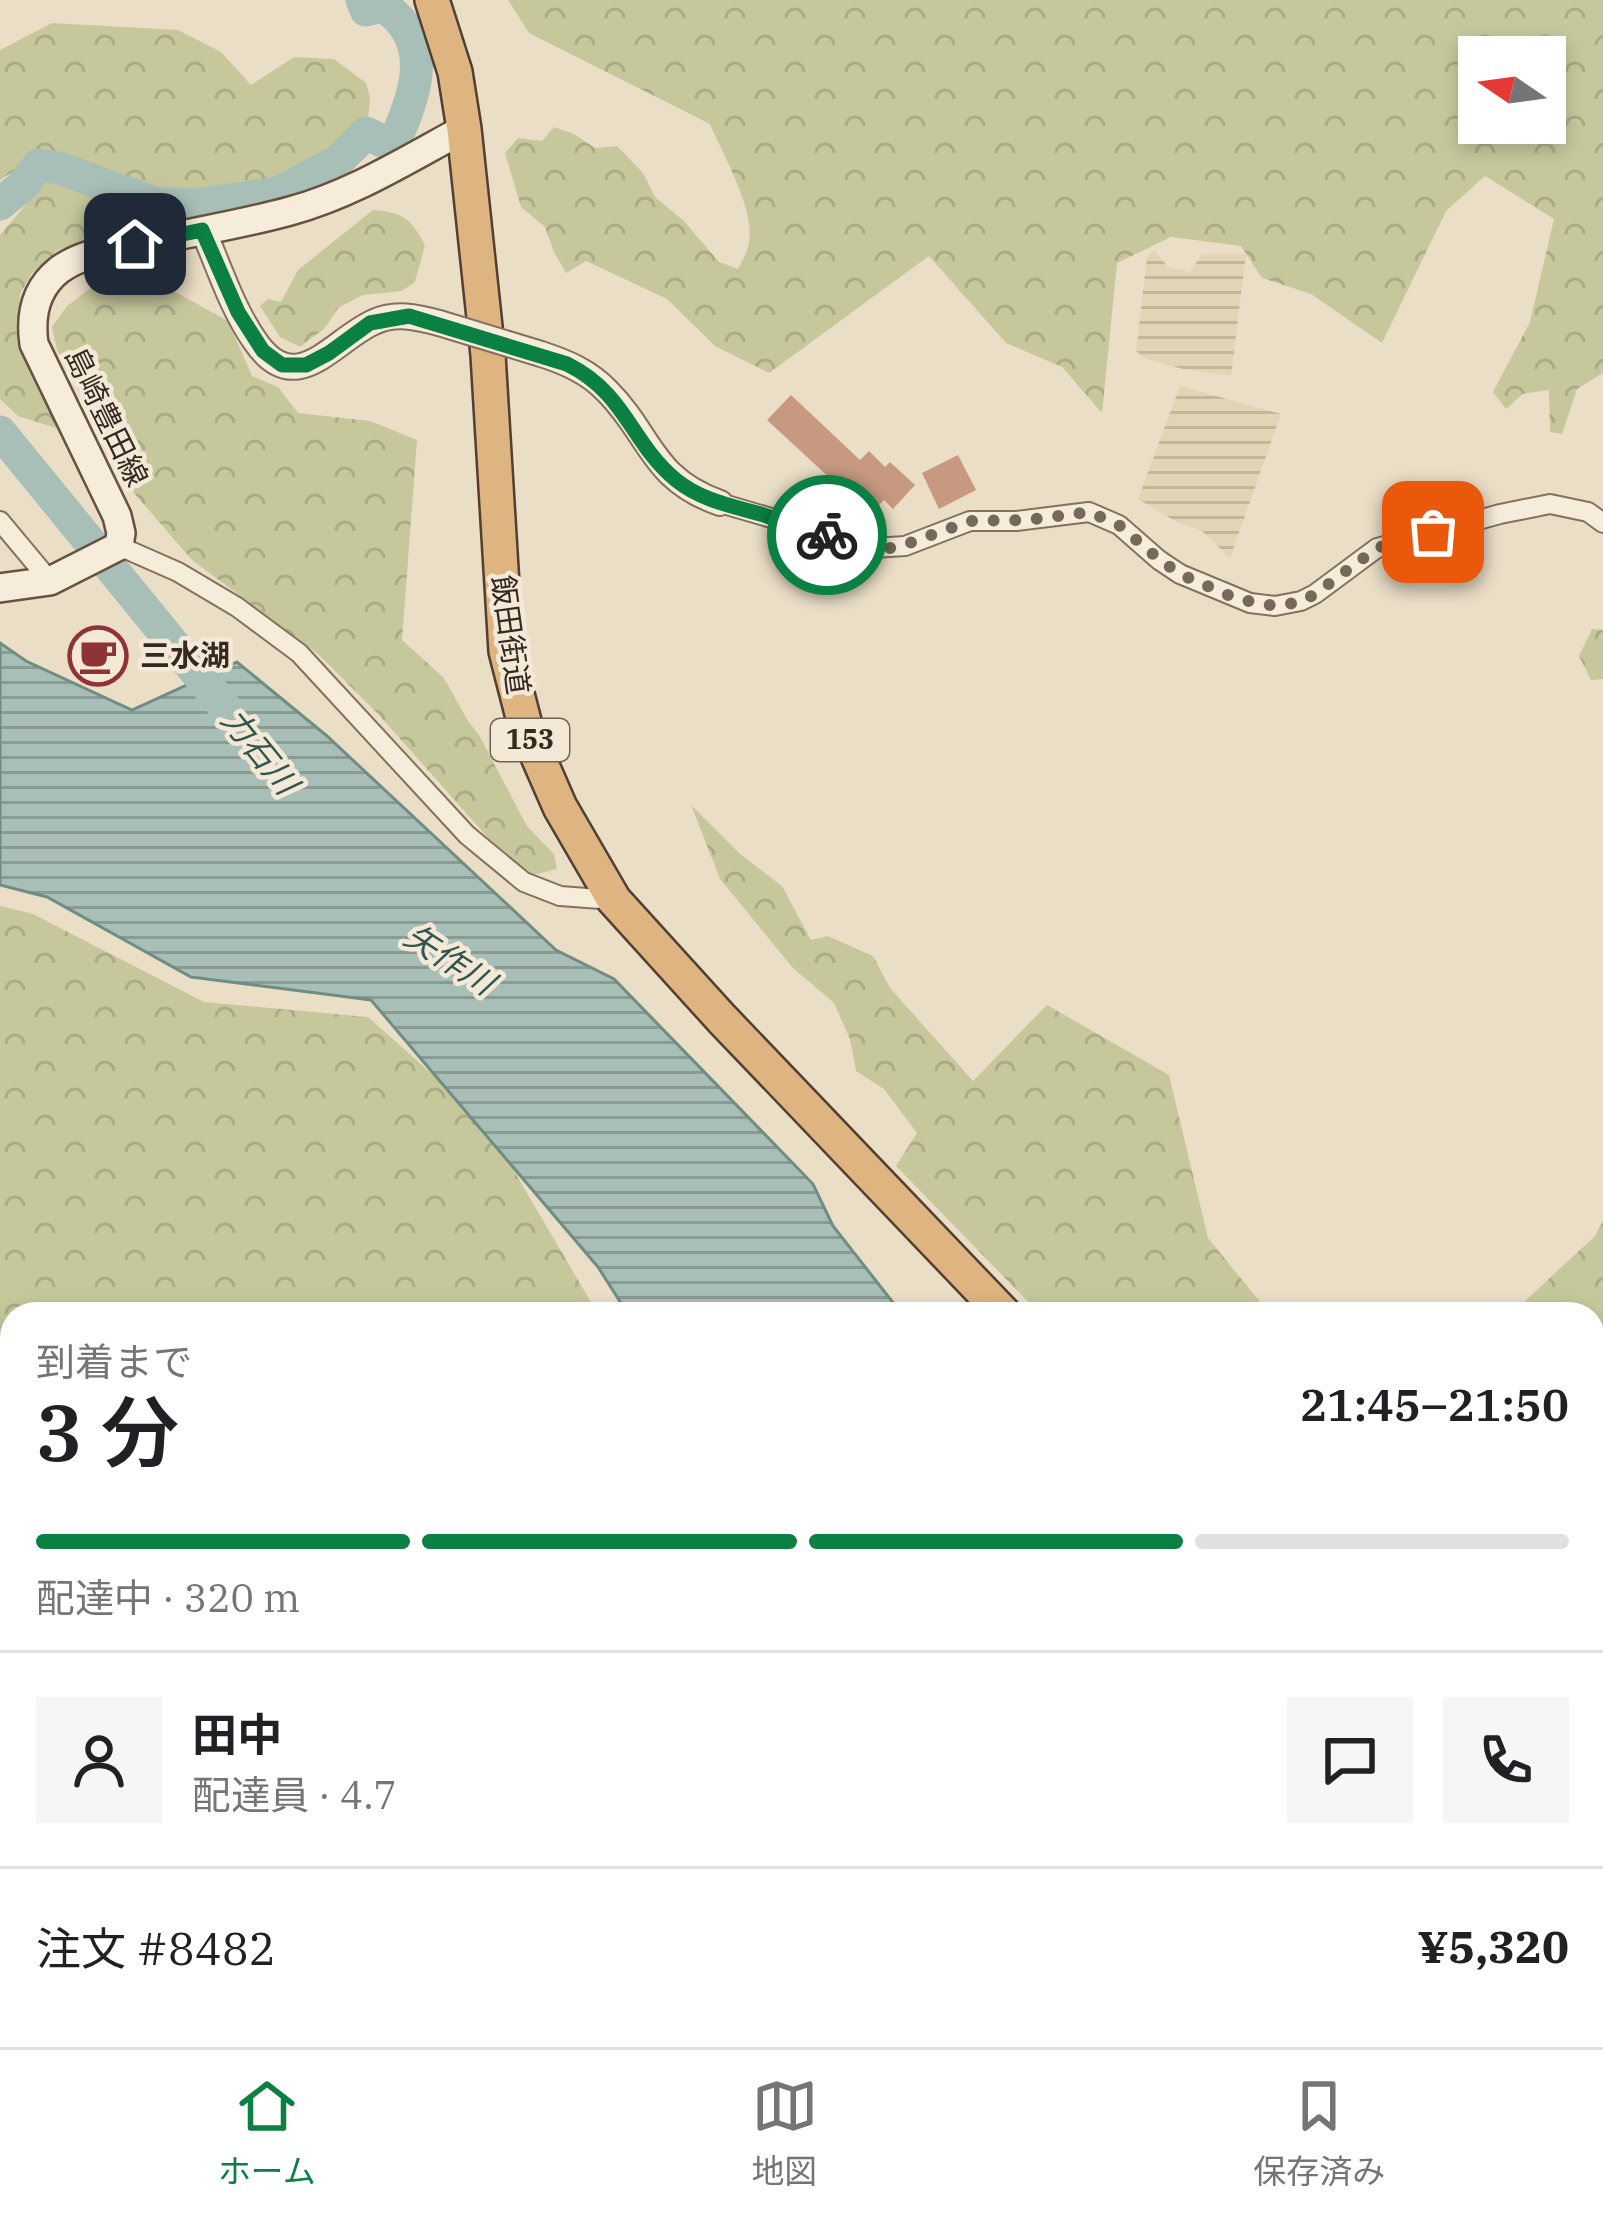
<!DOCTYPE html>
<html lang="ja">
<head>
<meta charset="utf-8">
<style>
  :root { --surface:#fff; --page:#f6f6f6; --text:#202124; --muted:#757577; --line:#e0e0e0; --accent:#0b8043 }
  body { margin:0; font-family:"IBM Plex Serif","Noto Sans JP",serif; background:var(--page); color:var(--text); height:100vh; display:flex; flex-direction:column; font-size:45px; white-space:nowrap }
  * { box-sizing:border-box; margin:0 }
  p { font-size:39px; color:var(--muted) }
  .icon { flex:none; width:66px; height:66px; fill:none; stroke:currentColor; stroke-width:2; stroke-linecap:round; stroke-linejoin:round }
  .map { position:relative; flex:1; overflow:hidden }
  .drawer { position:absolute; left:0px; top:1302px; width:1605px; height:747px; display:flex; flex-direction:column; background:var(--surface); border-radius:36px 36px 0 0; box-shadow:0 6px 18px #0003 }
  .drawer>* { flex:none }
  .needle { width:78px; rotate:283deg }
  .fabs { position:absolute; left:1458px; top:36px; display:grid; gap:24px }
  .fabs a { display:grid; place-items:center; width:108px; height:108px; border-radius:0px; background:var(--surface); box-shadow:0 6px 18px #0003; font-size:60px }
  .pin { position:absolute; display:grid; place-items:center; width:102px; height:102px; color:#fff; margin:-51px; border-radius:24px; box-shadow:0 6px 18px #0006 }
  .courier { position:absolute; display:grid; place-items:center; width:120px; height:120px; margin:-60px; border:9px solid #0b8043; border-radius:50%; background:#fff; color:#222; box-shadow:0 3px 15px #0007 }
  .summary em { font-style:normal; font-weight:600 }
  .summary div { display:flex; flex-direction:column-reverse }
  .summary { display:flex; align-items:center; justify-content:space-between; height:204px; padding:0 36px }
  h1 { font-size:78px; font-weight:600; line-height:90px }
  .bar { display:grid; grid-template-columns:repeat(4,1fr); gap:18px 12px; align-content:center; height:144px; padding:0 36px }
  .bar i { height:15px; border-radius:9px; background:var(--line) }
  .bar .active { background:var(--accent) }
  .bar p { grid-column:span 4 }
  .line { display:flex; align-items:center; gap:30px; padding:0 36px; border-top:3px solid var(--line) }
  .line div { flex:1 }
  .round { display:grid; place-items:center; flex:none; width:126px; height:126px; border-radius:0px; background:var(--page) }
  .tabs { display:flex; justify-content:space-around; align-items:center; height:168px; border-top:3px solid var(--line); background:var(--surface); font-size:33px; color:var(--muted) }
  .tabs a { display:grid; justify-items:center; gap:6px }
  .tabs .active { color:var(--accent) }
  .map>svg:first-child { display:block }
  .farmland { fill:url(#farmland-rules) }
  .forest { fill:url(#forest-crowns); fill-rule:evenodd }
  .water { fill:url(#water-rules); stroke:#6f8d83; stroke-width:3 }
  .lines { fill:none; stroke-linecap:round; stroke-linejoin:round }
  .stream { stroke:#6f8d83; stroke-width:6 }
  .river { stroke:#a8bfb7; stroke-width:33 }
  .building { fill:#c69980 }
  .minor-casing { stroke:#85705e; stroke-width:22 }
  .tertiary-casing { stroke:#85705e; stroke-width:28 }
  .secondary-casing { stroke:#675241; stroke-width:32 }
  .trunk-casing { stroke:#533f32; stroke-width:38 }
  .minor { stroke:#f6ecda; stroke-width:18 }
  .tertiary { stroke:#f6ecda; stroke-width:24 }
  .secondary { stroke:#f6ecda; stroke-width:27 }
  .trunk { stroke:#deb480; stroke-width:33 }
  .tertiary-bridge-casing { stroke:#85705e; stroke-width:28; stroke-linecap:butt }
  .tertiary-bridge { stroke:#f6ecda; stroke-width:24 }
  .done { stroke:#75695a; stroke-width:12; stroke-dasharray:0 21.6 }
  .route { stroke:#0b8043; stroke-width:15 }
  .labels { text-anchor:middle; stroke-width:9; stroke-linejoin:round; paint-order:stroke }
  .shield { fill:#f3e9d6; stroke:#6f6357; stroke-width:3 }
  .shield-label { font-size:27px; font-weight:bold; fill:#362a20 }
  .street-label { font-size:30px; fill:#362a20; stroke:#f3e9d6 }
  .poi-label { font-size:30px; font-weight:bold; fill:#362a20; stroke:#f3e9d6; text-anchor:start }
  .water-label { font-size:33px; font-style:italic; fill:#315550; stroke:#f3e9d6 }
</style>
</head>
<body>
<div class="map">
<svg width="1603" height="2047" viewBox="0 0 1603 2047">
  <defs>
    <pattern id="farmland-rules" width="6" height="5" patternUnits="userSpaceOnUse" patternTransform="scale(3)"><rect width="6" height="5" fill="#e0d6b5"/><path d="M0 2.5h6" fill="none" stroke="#c1b89b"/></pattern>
    <pattern id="forest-crowns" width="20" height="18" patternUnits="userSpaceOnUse" patternTransform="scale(3)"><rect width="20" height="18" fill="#c6c89c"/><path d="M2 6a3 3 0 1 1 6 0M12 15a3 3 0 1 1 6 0" fill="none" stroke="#abac86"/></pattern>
    <pattern id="water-rules" width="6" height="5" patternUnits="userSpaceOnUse" patternTransform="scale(3)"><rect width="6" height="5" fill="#a8bfb7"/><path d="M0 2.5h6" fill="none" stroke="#8a9b94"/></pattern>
  </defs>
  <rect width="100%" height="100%" fill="#ebdec7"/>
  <path class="farmland" d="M1154,250L1168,267L1190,272L1202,254H1246L1231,376L1183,369L1146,359L1136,351L1147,257Z
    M1180,386L1281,414L1230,558L1202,531L1175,521L1138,499Z"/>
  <path class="forest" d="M508,0H1603V373L1577,389L1562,434L1550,432L1549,390L1523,394L1506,409L1493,392L1530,322L1554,219L1485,176L1446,211L1382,343L1311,294L1262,278L1241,246L1171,237L1117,263L1102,413L1062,367L1006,343L929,256L769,373L715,346L667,299L586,261L566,273L554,252L545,227L521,207L505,153L518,138L542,141L554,127L574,134L595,148L617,146L643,173L655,197L684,221L719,262L738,269C742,262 748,251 749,242C755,209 723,155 710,124L529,33ZM1479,57H1545V123H1479Z
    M52,23L178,30L221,52L251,85L294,57L334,59L366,83L370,97L368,121L340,147L309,164L273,181L215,194L167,190L120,180L63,157L39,155L0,180V50Z
    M46,181L69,185L104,201L117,221L95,239L58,250L32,273L20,294L19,341L59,429L18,416L0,399V235Z
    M373,210C403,212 411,219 425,245L415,282L402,291L363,295L339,307L325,328L300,347L280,337L260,306L268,299L281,302L298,270Z
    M116,269L139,272L228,321L252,376L278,387L298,413L370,421L417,440L402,640L444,678L468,721L479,735L527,826L554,854L557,869L533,875L490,840L378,714L318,654L192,560L134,493L57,350L52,327L67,306Z
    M1592,629L1603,630V679L1591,680L1579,656Z
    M691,805L739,853L782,886L811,940L828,936L873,956L890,988L973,1081L1047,1005L1169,1075L1208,1238L1270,1314H1040L896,1166L917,1133L884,1089L856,1071L850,1039L834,1003L793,968L720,879Z
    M0,906L33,914L204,1002L368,1017L484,1120L598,1314H12V1360L0,1350Z
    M1603,1221V1450L1593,1462V1314H1511L1595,1236Z
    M1603,1795V2005L1593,1994V1807Z
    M88,2037H846L807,2047H89Z"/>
  <path class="water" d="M0,643L26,661L132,710L237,662L327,736L556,950L614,979L813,1184L833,1226L902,1314H628L598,1267L371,1000L191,977L47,897L0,885Z
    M875,2037H1510L1522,2047H1177L1168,2043L1158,2047H831Z"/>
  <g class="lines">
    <path class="stream" d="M1593,1616L1603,1606"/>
    <path class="river" d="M0,204L21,187L39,165L59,168L157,204H202L278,193L338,161L366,133L384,142L396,138C417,92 434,39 383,6L366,10L362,0
      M0,432L228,711"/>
  </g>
  <path class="building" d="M791,395L860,460L869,451L885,467L890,462L915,485L893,509L884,500L879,505L865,492L851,507L828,486L833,481L767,420Z
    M958,455L976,490L939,509L922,473Z
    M98,639L116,666L104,674L97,662L92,665L82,650Z"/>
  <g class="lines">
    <g class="minor-casing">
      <path id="minor" d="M720,503L874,548L905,546L970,521H1016L1089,512L1119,525L1159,560L1180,574L1250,603L1275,606L1301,601L1315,594L1377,548L1500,514L1550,504L1588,512L1603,523
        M0,521L50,581
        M119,546L178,572L237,607L299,653L467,835L524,882L560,896L614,900
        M0,1544L12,1554
        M1593,1776L1603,1768"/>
    </g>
    <g class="tertiary-casing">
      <path id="tertiary" d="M203,230C219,267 232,308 255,341C296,401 333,340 374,322C395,312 417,317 439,323
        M541,354C566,362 589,372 607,391C651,435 651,479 720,503
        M1593,1502L1603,1490"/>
    </g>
    <g class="secondary-casing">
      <path id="secondary" d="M0,588L50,581L119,546L121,533L117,516L34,344C30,316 35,289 59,270C83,252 117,249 146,242C194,232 243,224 290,211C353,194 408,159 464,129"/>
    </g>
    <g class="trunk-casing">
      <path id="trunk" d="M432,0L455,72L464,129L488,355L506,651L526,729L560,807L614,900L722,1019L1004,1314
        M1593,2022L1603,2033"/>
    </g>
    <use href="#minor" class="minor"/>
    <use href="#tertiary" class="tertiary"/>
    <use href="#secondary" class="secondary"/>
    <use href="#trunk" class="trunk"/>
    <g class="tertiary-bridge-casing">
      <path id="tertiary-bridge" d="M439,323L541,354"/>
    </g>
    <use href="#tertiary-bridge" class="tertiary-bridge"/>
  </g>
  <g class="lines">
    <path class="done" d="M827,535L860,545L890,548L904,545L970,521L1028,520L1089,512L1119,525L1160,560L1180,574L1237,599L1275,606L1301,602L1315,594L1377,548L1433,532"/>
    <path class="route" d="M135,244L202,230L238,312L263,351L282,365H306L329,353L370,323L409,316L567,364C627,394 630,442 676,480C702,501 733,506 764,515C785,522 806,529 827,535"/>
  </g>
  <defs>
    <g id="cafe-ring" transform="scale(3)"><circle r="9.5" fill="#f3e9d6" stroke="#8f3339" stroke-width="1.5"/><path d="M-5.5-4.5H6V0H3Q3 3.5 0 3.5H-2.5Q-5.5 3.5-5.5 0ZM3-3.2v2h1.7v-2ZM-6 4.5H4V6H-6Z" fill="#8f3339"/></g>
  </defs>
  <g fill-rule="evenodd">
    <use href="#cafe-ring" x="98" y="656"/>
  </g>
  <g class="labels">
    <rect class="shield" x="491" y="719" width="78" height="42" rx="9"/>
    <g class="shield-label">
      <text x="530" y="749">153</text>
    </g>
    <g class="street-label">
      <text transform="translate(106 417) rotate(64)" y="10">島崎豊田線</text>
      <text transform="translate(510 635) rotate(82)" y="10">飯田街道</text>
    </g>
    <g class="poi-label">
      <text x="140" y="666">三水湖</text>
    </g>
    <g class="water-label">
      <text transform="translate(260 751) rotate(51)" y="12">力石川</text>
      <text transform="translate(450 959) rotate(33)" y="12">矢作川</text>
    </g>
  </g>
</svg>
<div class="fabs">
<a><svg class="needle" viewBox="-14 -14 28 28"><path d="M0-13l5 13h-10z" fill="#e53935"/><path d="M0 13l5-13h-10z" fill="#757577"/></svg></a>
</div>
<div class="pin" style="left:1433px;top:532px;background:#ea580c"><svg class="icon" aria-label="bag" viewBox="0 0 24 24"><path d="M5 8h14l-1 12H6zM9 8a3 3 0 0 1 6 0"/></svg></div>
<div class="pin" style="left:135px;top:244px;background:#1f2937"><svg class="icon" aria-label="home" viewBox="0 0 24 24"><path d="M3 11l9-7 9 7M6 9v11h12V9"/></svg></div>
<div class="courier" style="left:827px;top:535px"><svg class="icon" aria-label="bike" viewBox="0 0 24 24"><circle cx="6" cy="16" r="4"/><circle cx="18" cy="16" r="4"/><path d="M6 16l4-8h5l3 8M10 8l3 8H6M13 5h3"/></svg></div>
<section class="drawer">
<div class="summary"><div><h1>3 分</h1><p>到着まで</p></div><em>21:45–21:50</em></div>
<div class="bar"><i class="active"></i><i class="active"></i><i class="active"></i><i></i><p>配達中 · 320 m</p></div>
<div class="line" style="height:216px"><a class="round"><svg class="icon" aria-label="person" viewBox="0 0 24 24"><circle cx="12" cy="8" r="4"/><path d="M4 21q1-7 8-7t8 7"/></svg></a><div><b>田中</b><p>配達員 · 4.7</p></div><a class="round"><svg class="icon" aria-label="chat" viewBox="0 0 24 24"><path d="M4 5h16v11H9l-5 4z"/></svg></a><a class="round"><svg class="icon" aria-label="phone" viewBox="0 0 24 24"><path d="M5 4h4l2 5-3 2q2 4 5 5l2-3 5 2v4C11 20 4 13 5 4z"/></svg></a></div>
<div class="line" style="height:156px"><div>注文 #8482</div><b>¥5,320</b></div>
</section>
</div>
<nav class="tabs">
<a class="active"><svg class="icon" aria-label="home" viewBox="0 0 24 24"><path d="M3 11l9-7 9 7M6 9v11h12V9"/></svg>ホーム</a>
<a><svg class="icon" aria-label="map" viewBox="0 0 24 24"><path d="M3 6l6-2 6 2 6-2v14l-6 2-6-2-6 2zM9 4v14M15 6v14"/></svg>地図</a>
<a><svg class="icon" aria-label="saved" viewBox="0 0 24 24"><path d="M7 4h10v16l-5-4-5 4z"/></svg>保存済み</a>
</nav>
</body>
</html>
